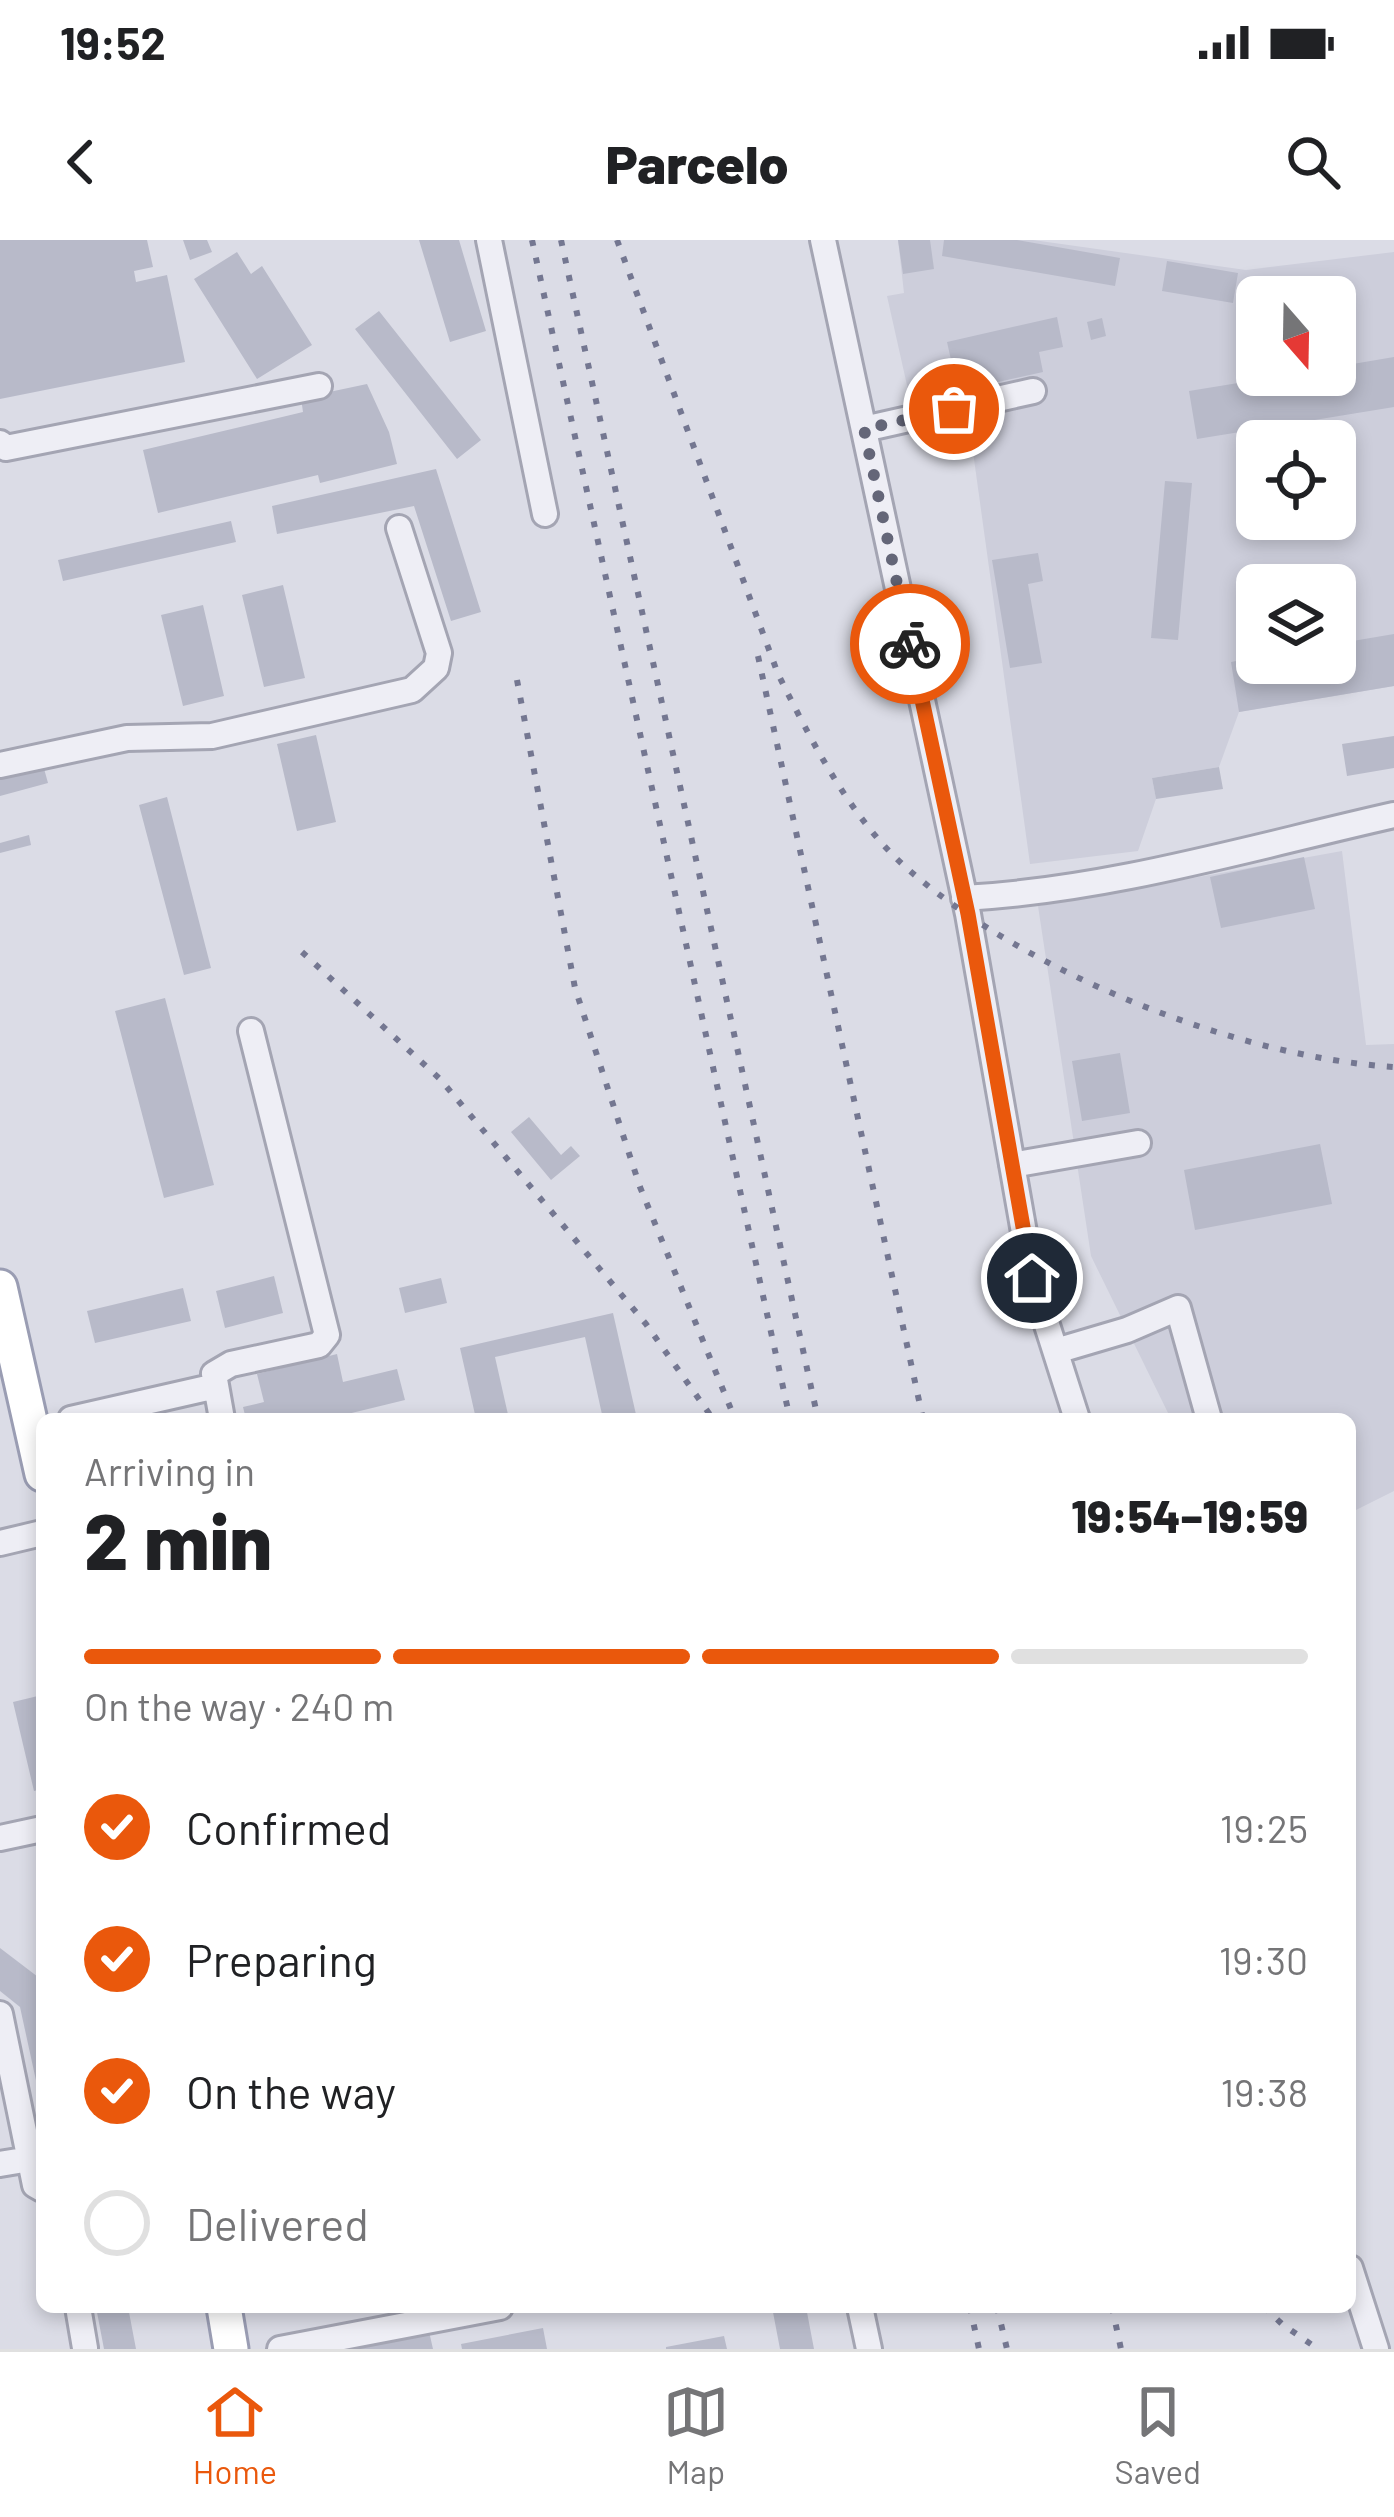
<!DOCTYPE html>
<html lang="en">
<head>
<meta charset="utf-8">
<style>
  :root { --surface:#fff; --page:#f2f2f2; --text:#202124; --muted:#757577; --line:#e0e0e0; --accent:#ea580c }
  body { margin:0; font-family:Barlow,sans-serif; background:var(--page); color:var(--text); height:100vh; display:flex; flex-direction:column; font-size:45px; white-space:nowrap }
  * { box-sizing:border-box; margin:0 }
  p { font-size:39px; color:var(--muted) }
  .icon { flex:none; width:66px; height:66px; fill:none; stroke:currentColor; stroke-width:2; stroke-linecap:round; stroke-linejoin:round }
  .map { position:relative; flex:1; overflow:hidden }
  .drawer { position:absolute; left:36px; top:1173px; width:1320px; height:900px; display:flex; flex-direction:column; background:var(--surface); border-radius:18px; box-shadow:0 6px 18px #0003 }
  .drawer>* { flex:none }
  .needle { width:78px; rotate:160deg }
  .buttons { position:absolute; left:1236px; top:36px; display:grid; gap:24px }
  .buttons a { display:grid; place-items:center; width:120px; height:120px; border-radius:18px; background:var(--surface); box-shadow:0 6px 18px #0003; font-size:60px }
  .pin { position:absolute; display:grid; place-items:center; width:102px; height:102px; color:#fff; margin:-51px; border:6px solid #fff; border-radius:50%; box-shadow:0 3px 12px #0007 }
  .courier { position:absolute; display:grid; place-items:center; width:120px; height:120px; margin:-60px; border:9px solid #ea580c; border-radius:50%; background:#fff; color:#222; box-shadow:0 3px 15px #0007 }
  .head em { font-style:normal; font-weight:800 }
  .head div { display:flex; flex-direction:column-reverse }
  .head { display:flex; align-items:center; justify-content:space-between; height:204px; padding:0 48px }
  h1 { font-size:78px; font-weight:800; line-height:90px }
  .bar { display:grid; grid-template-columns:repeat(4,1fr); gap:18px 12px; align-content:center; height:144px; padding:0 48px }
  .bar i { height:15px; border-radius:9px; background:var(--line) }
  .bar .selected { background:var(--accent) }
  .bar p { grid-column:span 4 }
  ol { padding:0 48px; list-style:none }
  li { display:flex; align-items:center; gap:36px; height:132px }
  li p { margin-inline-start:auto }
  li .icon { padding:12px; border-radius:50%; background:var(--accent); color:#fff; stroke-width:4 }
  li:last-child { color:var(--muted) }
  li i { width:66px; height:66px; border:6px solid var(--line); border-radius:50% }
  .status { display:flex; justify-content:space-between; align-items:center; height:84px; padding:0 60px; background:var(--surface); direction:ltr }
  .status svg { height:33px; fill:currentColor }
  header { display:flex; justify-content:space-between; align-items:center; height:156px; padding:0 48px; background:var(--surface); font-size:54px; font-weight:800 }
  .tab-bar { display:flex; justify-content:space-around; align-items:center; height:168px; border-top:3px solid var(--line); background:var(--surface); font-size:33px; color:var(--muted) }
  .tab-bar a { display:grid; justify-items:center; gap:6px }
  .tab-bar .selected { color:var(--accent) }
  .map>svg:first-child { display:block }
  .built { fill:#cdcedb; fill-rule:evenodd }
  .building { fill:#b8bac9 }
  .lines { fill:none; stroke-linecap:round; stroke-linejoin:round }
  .minor-casing { stroke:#a4a5b3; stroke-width:30 }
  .major-casing { stroke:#9a9db3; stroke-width:39 }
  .minor { stroke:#eeeef5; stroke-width:24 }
  .major { stroke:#fff; stroke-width:33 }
  .rail { stroke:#747791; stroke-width:6; stroke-dasharray:6 12; stroke-linecap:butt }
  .done { stroke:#646678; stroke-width:12; stroke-dasharray:0 21.6 }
  .route { stroke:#ea580c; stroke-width:15 }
</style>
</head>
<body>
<div class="status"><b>19:52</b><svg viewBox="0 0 49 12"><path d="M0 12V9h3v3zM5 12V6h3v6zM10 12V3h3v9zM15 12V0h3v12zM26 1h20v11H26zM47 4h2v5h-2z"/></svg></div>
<header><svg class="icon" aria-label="back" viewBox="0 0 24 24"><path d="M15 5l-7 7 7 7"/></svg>Parcelo<svg class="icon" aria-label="search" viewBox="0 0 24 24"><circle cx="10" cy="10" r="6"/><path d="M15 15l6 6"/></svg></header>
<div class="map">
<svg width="1394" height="2109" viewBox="0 0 1394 2109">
  <rect width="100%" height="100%" fill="#dbdce6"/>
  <path class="built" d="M898,0H1033L1246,30L1394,12V446L1239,472L1219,527L1152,538L1156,559L1138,611L1030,624L969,183L917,190L887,56L904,53ZM1257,57H1335V135H1257ZM1257,201H1335V279H1257ZM1257,345H1335V423H1257Z
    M1342,611L1366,805L1394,804V1251L1350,1273V1179H1171L1091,1016L1038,666Z"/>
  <path class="building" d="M0,0H147L153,27L134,31L136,42L167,35L185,122L0,159Z
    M183,0H207L212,12L190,20Z
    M419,0H459L486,91L450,102Z
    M898,0H930L934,29L903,34Z
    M944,0H1017L1120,18L1115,46L942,16Z
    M237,12L251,34L262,26L312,105L257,139L194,39Z
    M1167,21L1238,33L1233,63L1162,51Z
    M379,71L481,200L457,219L355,89Z
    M1057,77L1063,107L1039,112L1043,132L958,151L947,102Z
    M1102,78L1106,96L1091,100L1087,82Z
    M1394,117V167L1197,199L1189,151L1287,135H1335V127Z
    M367,144L389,192L397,224L320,243L318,235L158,273L143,210L303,172L301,158Z
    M436,229L481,372L451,381L414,266L277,294L272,266Z
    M1165,241L1192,243L1178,400L1151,398Z
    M231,281L236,302L63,341L58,320Z
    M1038,313L1043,341L1028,344L1042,423L1010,428L992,320Z
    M283,345L305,438L264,447L242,355Z
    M203,365L224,456L183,466L161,375Z
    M1394,394V446L1239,472L1231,422L1257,417V423H1335V404Z
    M316,495L336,582L297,591L277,504Z
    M1394,496V528L1347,536L1342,504Z
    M43,525L48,543L0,556V536Z
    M1219,527L1223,549L1156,559L1152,538Z
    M167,557L211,728L184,735L139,565Z
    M29,595L31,605L0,613V603Z
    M1304,617L1315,669L1221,688L1210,637Z
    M165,758L214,945L164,958L115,771Z
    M1120,813L1130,873L1082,881L1072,821Z
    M529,877L561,915L571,906L580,916L551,940L511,892Z
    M1320,904L1332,964L1195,990L1184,930Z
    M274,1036L283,1073L225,1088L216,1051Z
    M441,1038L447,1063L405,1073L399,1048Z
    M183,1048L191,1081L95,1103L87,1071Z
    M613,1073L637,1179H603L585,1097L495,1117L509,1179H476L460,1108Z
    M337,1114L343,1142L397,1129L405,1160L327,1179H246L243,1167L264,1162L257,1134Z
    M42,1455V1549L34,1551L13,1462Z
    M0,1708L42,1740V1868L20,1767L0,1751Z
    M96,2067H128L136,2109H104Z
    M772,2067H806L814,2109H780Z
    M428,2087L433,2109H342Z
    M543,2088L547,2109H462L461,2104Z
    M724,2096L727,2109H666V2107Z"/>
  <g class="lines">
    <g class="minor-casing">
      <path id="minor" d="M489,0L545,274
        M823,0L968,674L1032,1038L1077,1179
        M864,189L1033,151
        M0,203L6,208L319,146
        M0,525L127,498L212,496L412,450L436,428L439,413L399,288
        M964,658C1110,650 1252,607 1394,575
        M1012,925L1138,903
        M1056,1111L1127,1090L1178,1068L1209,1179
        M71,1179L216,1146
        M222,1179L214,1134L231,1124L319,1105L327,1095L251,791
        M0,1303L42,1293
        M0,1598L42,1589
        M0,1774L35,1945L42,1949
        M0,1924L30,1919
        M1350,2028L1376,2109
        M78,2067L85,2108
        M860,2067L869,2109
        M280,2109L500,2067"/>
    </g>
    <g class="major-casing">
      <path id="major" d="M0,1047L42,1234
        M224,2067L231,2109"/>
    </g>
    <use href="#minor" class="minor"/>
    <use href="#major" class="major"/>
    <path class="rail" d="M532,0L790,1179
      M561,0L818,1179
      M617,0L778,434C812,502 851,580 910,631C1029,734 1237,817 1394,827
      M758,416L923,1179
      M517,440L575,748L640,947L735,1179
      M302,712L440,839L646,1084L713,1179
      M970,2067L979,2109
      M997,2067L1007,2109
      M1112,2067L1121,2109
      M1264,2067L1282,2084L1318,2109"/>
  </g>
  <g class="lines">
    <path class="done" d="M910,404L864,189L954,169"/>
    <path class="route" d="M910,404L968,674L1032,1038"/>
  </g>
</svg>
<div class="buttons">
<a><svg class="needle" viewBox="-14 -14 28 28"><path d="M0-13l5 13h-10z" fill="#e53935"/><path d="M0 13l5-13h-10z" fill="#757577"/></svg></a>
<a><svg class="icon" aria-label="locate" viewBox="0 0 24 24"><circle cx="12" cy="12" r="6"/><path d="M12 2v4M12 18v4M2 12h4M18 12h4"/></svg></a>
<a><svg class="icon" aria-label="layers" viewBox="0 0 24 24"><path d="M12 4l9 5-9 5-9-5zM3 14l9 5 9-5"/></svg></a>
</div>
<div class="pin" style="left:954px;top:169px;background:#ea580c"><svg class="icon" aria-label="bag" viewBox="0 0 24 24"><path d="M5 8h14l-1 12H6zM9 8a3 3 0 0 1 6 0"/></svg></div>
<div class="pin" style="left:1032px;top:1038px;background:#1f2937"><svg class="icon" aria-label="home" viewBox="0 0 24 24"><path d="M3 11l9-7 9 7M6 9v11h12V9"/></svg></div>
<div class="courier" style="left:910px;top:404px"><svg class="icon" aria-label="bike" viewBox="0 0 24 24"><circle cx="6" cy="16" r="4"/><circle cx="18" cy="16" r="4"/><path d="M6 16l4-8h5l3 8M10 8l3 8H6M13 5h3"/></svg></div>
<section class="drawer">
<div class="head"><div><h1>2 min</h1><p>Arriving in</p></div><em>19:54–19:59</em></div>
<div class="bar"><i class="selected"></i><i class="selected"></i><i class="selected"></i><i></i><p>On the way · 240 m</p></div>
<ol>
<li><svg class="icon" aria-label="check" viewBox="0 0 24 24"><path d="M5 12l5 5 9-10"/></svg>Confirmed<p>19:25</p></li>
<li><svg class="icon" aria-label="check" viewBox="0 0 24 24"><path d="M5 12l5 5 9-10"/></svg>Preparing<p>19:30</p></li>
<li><svg class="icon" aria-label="check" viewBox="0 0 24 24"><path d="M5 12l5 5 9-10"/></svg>On the way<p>19:38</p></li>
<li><i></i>Delivered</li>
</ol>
</section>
</div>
<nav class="tab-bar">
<a class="selected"><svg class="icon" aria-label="home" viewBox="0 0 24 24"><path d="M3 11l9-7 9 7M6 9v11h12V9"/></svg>Home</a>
<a><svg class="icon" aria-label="map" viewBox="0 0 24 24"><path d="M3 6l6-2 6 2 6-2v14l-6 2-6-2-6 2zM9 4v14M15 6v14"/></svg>Map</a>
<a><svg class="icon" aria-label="saved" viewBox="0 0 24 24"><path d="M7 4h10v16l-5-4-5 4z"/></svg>Saved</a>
</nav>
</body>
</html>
